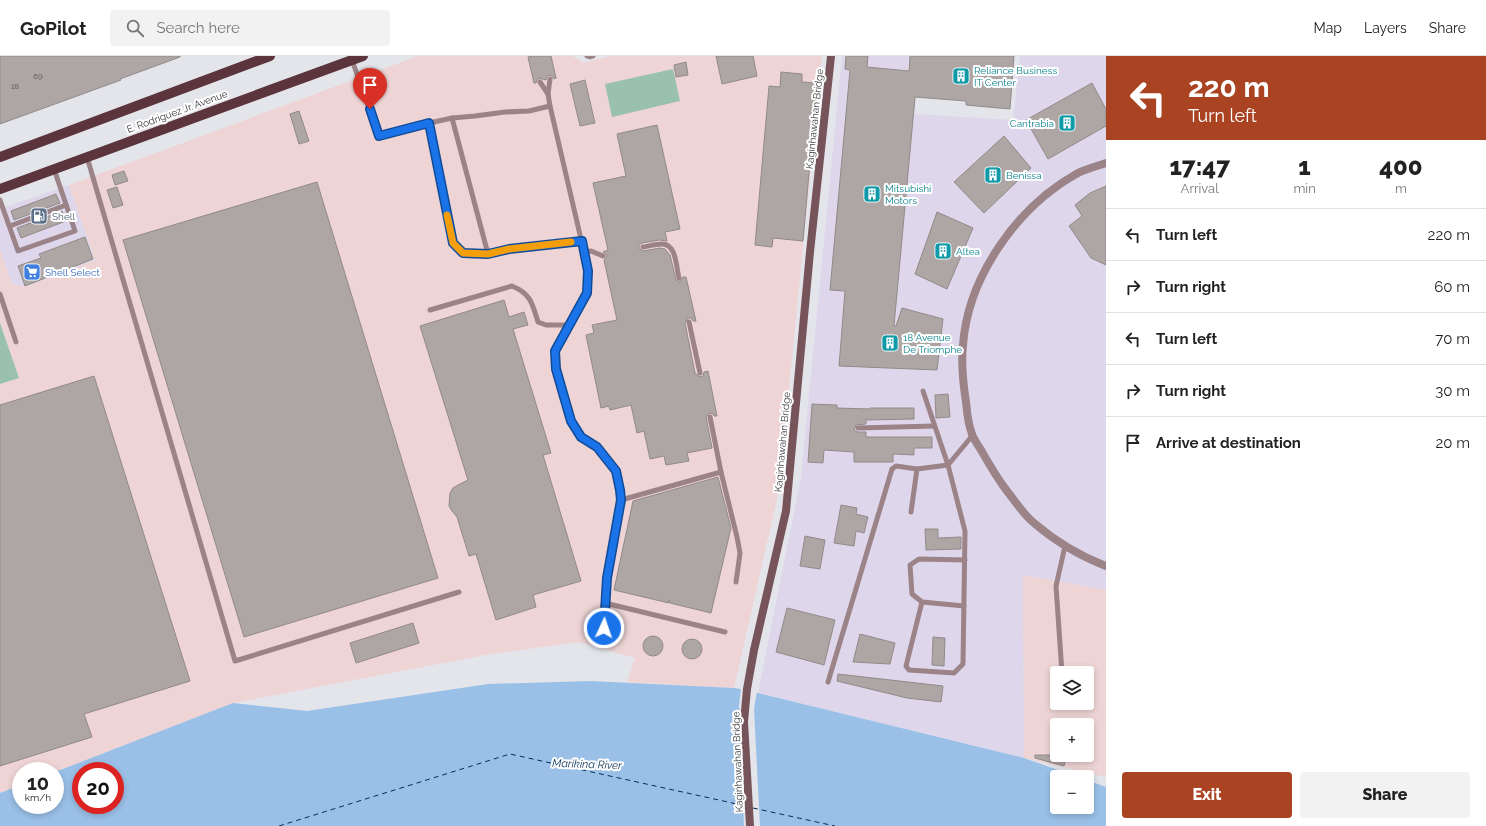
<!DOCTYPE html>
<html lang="en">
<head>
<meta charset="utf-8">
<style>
  body { margin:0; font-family:Raleway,sans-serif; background:#f2f2f2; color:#222; height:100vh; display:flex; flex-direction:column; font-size:15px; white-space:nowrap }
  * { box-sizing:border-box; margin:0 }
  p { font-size:13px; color:#767676 }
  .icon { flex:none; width:22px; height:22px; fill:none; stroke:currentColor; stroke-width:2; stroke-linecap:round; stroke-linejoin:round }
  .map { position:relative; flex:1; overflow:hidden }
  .side { display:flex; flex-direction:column; background:#fff; width:380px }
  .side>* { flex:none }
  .top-card { background:#aa4322; color:#fff; overflow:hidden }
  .tools { position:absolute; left:1050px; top:610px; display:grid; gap:8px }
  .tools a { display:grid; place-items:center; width:44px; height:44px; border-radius:4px; background:#fff; box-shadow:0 2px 6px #0003; font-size:20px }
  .speed { position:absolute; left:12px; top:706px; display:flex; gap:8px; font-size:20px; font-weight:700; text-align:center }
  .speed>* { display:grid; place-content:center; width:52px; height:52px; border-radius:50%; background:#fff; box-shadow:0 2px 6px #0003; line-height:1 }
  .speed small { font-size:10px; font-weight:400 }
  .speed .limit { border:6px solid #d22; background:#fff; color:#111 }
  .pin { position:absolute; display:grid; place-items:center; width:34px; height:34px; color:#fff; margin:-41px -17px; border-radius:50% 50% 50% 0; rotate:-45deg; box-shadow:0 0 4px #0007 }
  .pin .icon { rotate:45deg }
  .me { position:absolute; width:44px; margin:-22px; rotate:3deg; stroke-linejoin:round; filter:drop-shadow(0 0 3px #0008) }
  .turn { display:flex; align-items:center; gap:14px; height:84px; padding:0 16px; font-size:18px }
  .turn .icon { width:52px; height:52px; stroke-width:2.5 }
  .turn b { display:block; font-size:28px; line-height:34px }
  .eta { display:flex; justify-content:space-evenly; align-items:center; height:68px; text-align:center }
  .eta b { font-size:24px; font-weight:800; line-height:28px }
  .cta { display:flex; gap:8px; margin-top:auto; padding:8px 16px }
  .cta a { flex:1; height:46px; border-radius:4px; background:#aa4322; color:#fff; font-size:16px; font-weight:800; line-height:46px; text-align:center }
  .cta a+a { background:#f2f2f2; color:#222 }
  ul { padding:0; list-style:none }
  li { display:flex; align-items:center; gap:12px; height:52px; padding:0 16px; border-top:1px solid #e0e0e0 }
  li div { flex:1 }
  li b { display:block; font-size:15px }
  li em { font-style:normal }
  header { display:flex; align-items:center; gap:24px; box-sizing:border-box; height:56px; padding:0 20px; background:#fff; border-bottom:1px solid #e0e0e0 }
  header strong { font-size:19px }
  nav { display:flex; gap:22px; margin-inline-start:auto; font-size:14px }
  .search { width:280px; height:36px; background:#f2f2f2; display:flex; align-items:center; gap:10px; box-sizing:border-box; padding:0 14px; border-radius:4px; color:#767676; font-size:15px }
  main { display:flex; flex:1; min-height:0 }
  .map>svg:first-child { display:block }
  .commercial { fill:#ded7ec }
  .industrial { fill:#eed4d5; fill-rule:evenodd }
  .green { fill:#99c1ae }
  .water { fill:#9ac0e7; fill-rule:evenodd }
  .pier { fill:#e3e5eb }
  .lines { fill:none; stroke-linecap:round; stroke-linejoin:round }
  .ferry { stroke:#053055; stroke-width:1; stroke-dasharray:5 4; stroke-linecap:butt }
  .building { fill:#ada6a4; stroke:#918a88 }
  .lane { stroke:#9c8387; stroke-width:5 }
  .street { stroke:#9c8387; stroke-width:8 }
  .secondary { stroke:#77545a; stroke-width:8 }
  .primary { stroke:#5c343c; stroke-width:10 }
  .route-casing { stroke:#114b97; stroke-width:10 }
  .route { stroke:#1a73e8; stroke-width:7 }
  .slow { stroke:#f59e0b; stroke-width:7 }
  .labels { text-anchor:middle; stroke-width:4; stroke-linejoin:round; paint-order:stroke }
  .number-label { font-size:8px; fill:#545454 }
  .culture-label { font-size:10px; fill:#0d838f; stroke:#fff; text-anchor:start }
  .street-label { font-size:10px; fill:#37383a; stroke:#fff }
  .service-label { font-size:10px; fill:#4e5e75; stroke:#fff; text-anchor:start }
  .shop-label { font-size:10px; fill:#366cbe; stroke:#fff; text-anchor:start }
  .water-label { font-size:11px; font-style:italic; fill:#053055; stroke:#fff }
</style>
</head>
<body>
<header>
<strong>GoPilot</strong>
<div class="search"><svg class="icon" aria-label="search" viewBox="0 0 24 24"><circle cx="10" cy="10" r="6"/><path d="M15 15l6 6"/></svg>Search here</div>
<nav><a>Map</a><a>Layers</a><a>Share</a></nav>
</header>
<main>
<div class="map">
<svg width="1106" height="770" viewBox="0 0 1106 770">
  <rect width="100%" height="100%" fill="#e3e5eb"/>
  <g class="commercial">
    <polygon points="842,0 909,0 905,41 916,42 915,58 1013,64 1020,0 1106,0 1106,534 1023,520 1024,702 758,637 801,421"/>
    <polygon points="69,129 95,204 25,231 12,228 0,193 0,153"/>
  </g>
  <g class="industrial">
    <polygon points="418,0 573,0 583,7 611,0 822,0 779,434 734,632 627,626 635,602 579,586 491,598 233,647 55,716 21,715 21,729 0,737 0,328 19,322 0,267 0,193 12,228 25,231 95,204 69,129"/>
    <path d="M1023,519L1106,534V721L1024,702ZM1057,617H1087V647H1057ZM1057,669H1087V699H1057Z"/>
  </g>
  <g class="green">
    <polygon points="673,13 680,45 612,61 605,28"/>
    <polygon points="0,267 19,322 0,328"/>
  </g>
  <path class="water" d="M590,625L734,632L746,634L1024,702L1078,721H1057V751H1087V724L1106,731V770H0V737L21,729V749H55V716L233,647L307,655L488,628ZM81,715H115V749H81Z"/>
  <polygon class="pier" points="741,632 757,635 754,653 760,770 744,770 739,650"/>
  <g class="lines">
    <g class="ferry">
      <polyline points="753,752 835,770"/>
      <polyline points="279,770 510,698 746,750"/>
    </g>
  </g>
  <g class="building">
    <polygon points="0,0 180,0 180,1 120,23 121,24 0,68"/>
    <polygon points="533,0 551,0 556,22 554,23 552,20 549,19 547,21 546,24 539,22 537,24 536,27 534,27 528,1"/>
    <polygon points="716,0 753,0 757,20 722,28"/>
    <polygon points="846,0 868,0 867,11 909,15 910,0 1014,0 1010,53 966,49 966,45 915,41 894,270 896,270 902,252 943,263 937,314 839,310 845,235 830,234 850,14 845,13"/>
    <polygon points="686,6 688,19 676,21 674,9"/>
    <polygon points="781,16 802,18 802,26 817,27 803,185 773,182 772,191 755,189 769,30 780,31"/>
    <polygon points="585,24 595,67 580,70 570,28"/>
    <polygon points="1092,27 1106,53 1106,70 1048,103 1026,64"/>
    <polygon points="299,55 309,85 299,88 290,58"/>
    <polygon points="657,69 680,173 665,176 667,185 659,184 642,187 639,189 639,192 643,195 660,192 665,193 670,199 676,224 680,226 683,221 686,221 696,265 693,265 691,262 688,262 685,267 695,317 700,321 703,320 704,316 708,315 717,360 714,360 713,358 710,357 706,360 712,392 687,397 689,405 666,409 664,400 650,403 644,375 637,377 631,349 610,354 609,350 601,352 586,279 594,277 592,269 617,264 604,204 606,202 607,199 603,196 608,194 593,127 626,120 617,78"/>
    <polygon points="1004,80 1031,112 984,157 954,126"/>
    <polygon points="124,115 128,125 115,129 112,119"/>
    <polygon points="317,126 438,522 244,581 123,184"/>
    <polygon points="1106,130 1106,209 1091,202 1069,170 1082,160 1075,149 1090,137"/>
    <polygon points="117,131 123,149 113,152 107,134"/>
    <polygon points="56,138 60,147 14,164 11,155"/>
    <polygon points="62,155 66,165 21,182 17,172"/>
    <polygon points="937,156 973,172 947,233 915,218"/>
    <polygon points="85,181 93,203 25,230 18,210 41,202 39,198"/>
    <polygon points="504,244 509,261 524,256 528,269 513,273 551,397 543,399 581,525 533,539 536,551 496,564 476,498 469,500 457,461 452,455 449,450 450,437 453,432 458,429 468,424 420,270"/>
    <polygon points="94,320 190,625 84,658 92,681 0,710 0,349"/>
    <polygon points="948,338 950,361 936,362 935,339"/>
    <polygon points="812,348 837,349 837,352 870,353 870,352 914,352 914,363 866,364 866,368 856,369 854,374 858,376 866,376 866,381 932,381 932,392 914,392 914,399 893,398 893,406 854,406 854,396 824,394 823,407 808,406"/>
    <polygon points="718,421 731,472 711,557 670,547 669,544 669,547 614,534 633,445"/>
    <polygon points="841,449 857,452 856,458 868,461 864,477 856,475 854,490 834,487"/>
    <polygon points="925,473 938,473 938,482 961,481 961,493 926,494"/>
    <polygon points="805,480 825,484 820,513 800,510"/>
    <polygon points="787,552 835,564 824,609 776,596"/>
    <polygon points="413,567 419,587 356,607 350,587"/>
    <polygon points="860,578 895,587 890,608 853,606"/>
    <circle cx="653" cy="590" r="10"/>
    <polygon points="933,581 945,582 944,610 932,609"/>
    <circle cx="692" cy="593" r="10"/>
    <polygon points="838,618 943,630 941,646 907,642 837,625"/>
    <polygon points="1035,699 1067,699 1064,710 1035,702"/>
  </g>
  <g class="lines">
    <g class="lane">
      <polyline points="587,0 590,1 593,0"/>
      <polyline points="352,4 379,80 416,70 452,62 475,60 505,56 529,55 550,50"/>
      <polyline points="550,23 548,38 550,50 584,196 591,195 603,200"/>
      <polyline points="540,26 548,38"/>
      <polyline points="452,62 488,198 509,193 582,185"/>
      <polyline points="429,67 453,187 463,197 488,198"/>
      <polyline points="87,101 235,605 459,536"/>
      <polyline points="0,144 18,195 75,175 54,113"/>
      <polyline points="10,170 66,149"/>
      <path d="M643,191C649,190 656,188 662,188C677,188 676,212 679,222"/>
      <polyline points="584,196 588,215 587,237 555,295 556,313 571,365 581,381 597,391 616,415 621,444 607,522 604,572"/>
      <polyline points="0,238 16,286"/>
      <path d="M430,254L512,230C531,238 532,247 538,266L546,269H569"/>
      <polyline points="689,266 700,317"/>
      <polyline points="710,361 721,416 737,481 740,497 736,526"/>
      <polyline points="858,372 934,370"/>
      <polyline points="621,444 721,416"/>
      <polyline points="911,456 917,413 948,409 923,335"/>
      <polyline points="922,546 906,610 909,614 954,617 963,608 965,475 948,409 972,380"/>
      <polyline points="605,547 725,576"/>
      <polyline points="964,550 922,546 912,538 910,509 919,503 965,504"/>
      <polyline points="1062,617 1056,530 1065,490"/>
      <polyline points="828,626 892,413 896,410 917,413"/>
    </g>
    <path class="street" d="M1106,107C1097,110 1086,113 1078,117C1018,150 968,220 963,289C961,308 963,327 966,346C967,357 968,368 972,378C974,384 978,389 981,394C989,408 997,422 1007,435C1015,445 1023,458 1034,467C1055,485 1080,500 1106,510"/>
    <polyline class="secondary" points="750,770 744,666 747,633 754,594 786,455 810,196 831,0"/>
    <g class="primary">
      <polyline points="0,101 270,0"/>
      <polyline points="0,133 363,0"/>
    </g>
  </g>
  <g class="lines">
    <g class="route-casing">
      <polyline id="route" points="370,53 379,80 429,67 453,187 463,197 488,198 509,193 582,185 588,215 587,237 555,295 556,313 571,365 581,381 597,391 616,415 620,434 621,444 607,522 604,572"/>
    </g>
    <use href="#route" class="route"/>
    <polyline class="slow" points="447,159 453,187 463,197 488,198 509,193 571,186"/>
  </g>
  <defs>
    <g id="building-square" transform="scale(0.9)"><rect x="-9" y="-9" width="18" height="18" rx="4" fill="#0f9aa8" stroke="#fff"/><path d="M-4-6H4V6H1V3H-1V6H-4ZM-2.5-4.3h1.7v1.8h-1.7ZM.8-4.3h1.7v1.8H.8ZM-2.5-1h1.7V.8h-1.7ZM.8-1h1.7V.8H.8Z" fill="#fff"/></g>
    <g id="fuel-square" transform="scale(0.9)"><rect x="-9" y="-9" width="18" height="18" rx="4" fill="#5c6f8a" stroke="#fff"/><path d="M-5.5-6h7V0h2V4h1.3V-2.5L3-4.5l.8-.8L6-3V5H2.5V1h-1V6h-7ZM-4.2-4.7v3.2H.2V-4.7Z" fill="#fff"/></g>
    <g id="supermarket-square" transform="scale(0.9)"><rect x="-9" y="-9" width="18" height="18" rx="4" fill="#3f7fe0" stroke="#fff"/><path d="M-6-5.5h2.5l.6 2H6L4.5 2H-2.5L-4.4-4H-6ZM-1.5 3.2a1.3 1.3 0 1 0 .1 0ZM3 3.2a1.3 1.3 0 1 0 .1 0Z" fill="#fff"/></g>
  </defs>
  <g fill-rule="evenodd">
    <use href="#building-square" x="961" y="20"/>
    <use href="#building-square" x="1067" y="67"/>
    <use href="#building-square" x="993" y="119"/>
    <use href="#building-square" x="872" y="138"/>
    <use href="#fuel-square" x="39" y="160"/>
    <use href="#building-square" x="943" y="195"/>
    <use href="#supermarket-square" x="32" y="216"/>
    <use href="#building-square" x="890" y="287"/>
  </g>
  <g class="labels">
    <g class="number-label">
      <text x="38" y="23">69</text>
      <text x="15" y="33">18</text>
    </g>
    <g class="culture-label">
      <text x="974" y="18">Reliance Business<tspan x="974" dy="12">IT Center</tspan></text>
      <text x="1054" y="71" text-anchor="end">Cantrabia</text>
      <text x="1006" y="123">Benissa</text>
      <text x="885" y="136">Mitsubishi<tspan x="885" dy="12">Motors</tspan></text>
      <text x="956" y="199">Altea</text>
      <text x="903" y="285">18 Avenue<tspan x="903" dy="12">De Triomphe</tspan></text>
    </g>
    <g class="street-label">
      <text transform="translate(177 55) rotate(-20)" y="4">E. Rodriguez Jr. Avenue</text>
      <text transform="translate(814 63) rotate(-84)" y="4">Kaginhawahan Bridge</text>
      <text transform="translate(782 386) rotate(-85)" y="4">Kaginhawahan Bridge</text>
      <text transform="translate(737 706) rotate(-92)" y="4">Kaginhawahan Bridge</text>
    </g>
    <g class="service-label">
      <text x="52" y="164">Shell</text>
    </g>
    <g class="shop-label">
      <text x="45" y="220">Shell Select</text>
    </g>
    <g class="water-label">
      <text transform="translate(587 708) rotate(2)" y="4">Marikina River</text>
    </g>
  </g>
</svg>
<div class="tools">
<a><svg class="icon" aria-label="layers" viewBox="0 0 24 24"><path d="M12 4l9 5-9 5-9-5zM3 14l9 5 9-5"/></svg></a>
<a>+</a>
<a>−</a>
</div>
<div class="speed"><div>10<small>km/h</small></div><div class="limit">20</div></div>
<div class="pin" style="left:370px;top:53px;background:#d93025"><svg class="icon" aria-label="arrive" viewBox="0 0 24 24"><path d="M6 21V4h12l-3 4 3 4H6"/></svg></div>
<svg class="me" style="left:604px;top:572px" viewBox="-20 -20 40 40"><circle r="17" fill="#1a73e8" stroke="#fff" stroke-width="3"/><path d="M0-11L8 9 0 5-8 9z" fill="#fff"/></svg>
</div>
<section class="side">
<div class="top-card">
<div class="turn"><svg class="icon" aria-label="left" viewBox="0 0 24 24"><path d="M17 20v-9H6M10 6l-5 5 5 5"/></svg><div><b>220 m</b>Turn left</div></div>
</div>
<div class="eta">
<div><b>17:47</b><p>Arrival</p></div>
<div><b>1</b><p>min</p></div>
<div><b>400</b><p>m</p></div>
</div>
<ul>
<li><svg class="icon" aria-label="left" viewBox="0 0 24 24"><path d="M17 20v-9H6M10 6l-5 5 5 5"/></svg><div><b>Turn left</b></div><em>220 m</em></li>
<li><svg class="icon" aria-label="right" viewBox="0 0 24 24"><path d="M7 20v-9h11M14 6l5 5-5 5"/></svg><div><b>Turn right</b></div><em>60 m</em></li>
<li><svg class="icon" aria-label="left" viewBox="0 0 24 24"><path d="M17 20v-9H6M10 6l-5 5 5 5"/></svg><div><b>Turn left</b></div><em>70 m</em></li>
<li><svg class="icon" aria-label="right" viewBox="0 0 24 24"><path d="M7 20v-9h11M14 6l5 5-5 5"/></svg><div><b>Turn right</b></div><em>30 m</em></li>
<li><svg class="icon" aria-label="arrive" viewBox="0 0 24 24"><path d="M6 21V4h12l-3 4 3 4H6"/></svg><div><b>Arrive at destination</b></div><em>20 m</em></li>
</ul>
<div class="cta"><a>Exit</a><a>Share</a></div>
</section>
</main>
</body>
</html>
